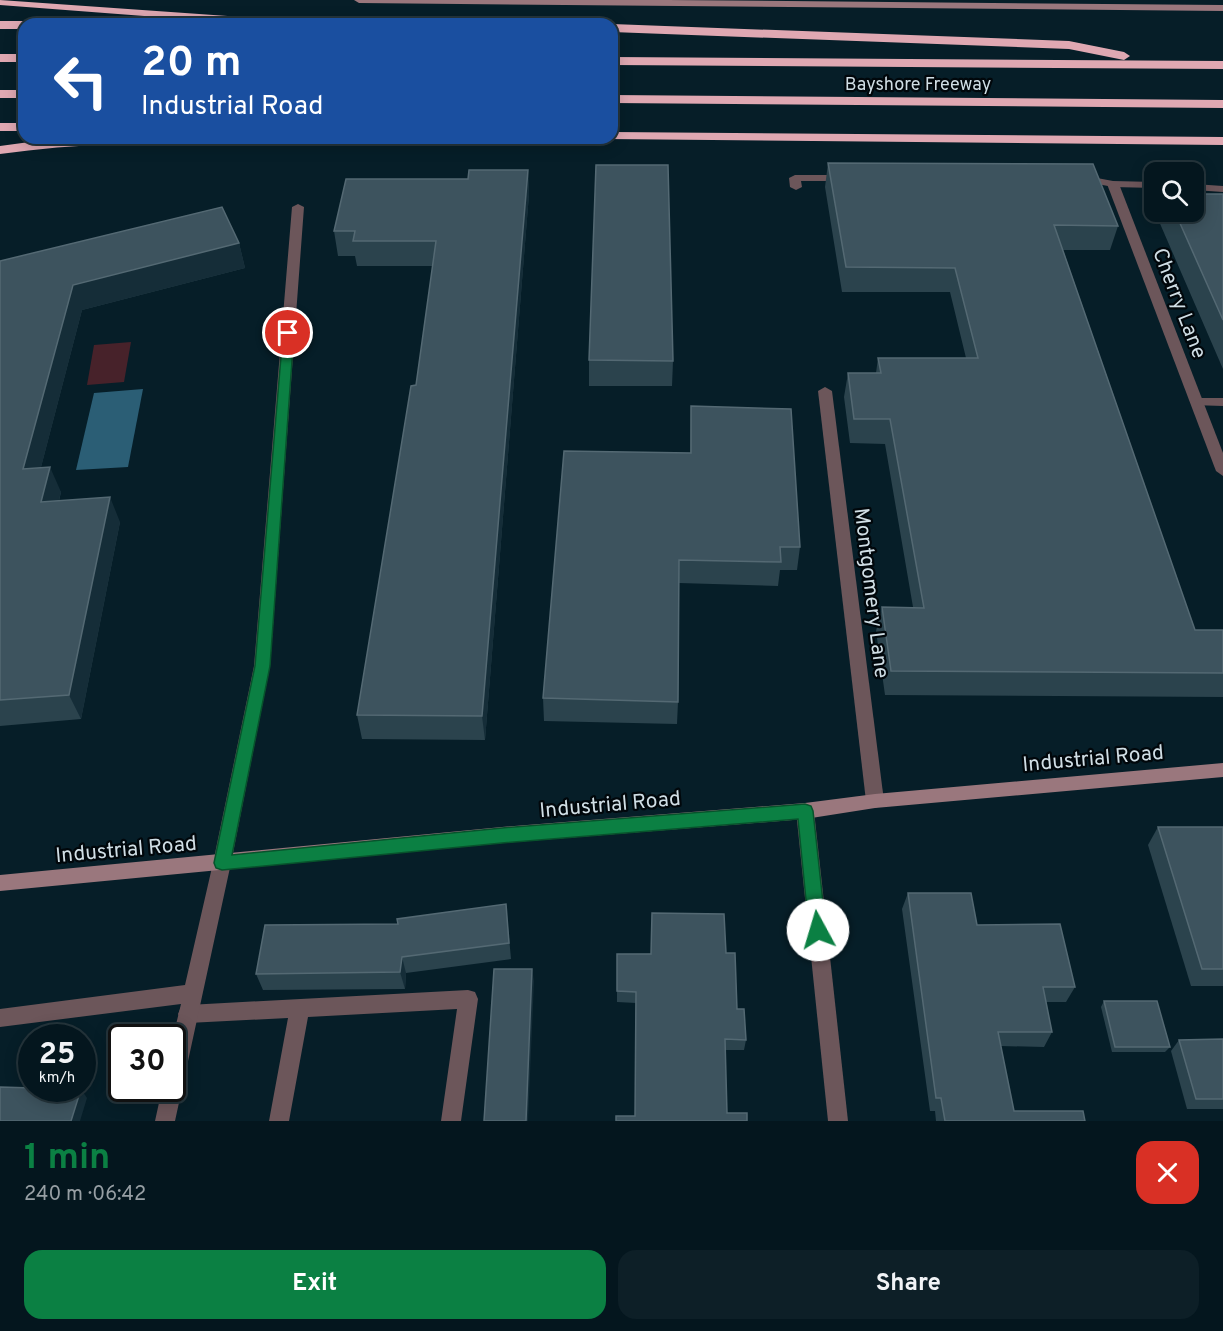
<!DOCTYPE html>
<html lang="en">
<head>
<meta charset="utf-8">
<style>
  body { margin:0; font-family:Overpass,sans-serif; background:#0d1f27; color:#f1f3f6; height:100vh; display:flex; flex-direction:column; font-size:22px; white-space:nowrap }
  * { box-sizing:border-box; margin:0 }
  p { font-size:20px; color:#979fa4 }
  .icon { flex:none; width:33px; height:33px; fill:none; stroke:currentColor; stroke-width:2; stroke-linecap:round; stroke-linejoin:round }
  .map { position:relative; height:1121px; overflow:hidden }
  .panel { display:flex; flex-direction:column; background:#04161e; flex:1 }
  .panel>* { flex:none }
  .hud { position:absolute; left:18px; top:18px; width:600px; height:126px; border-radius:18px; box-shadow:0 3px 15px #0003,0 0 0 2px #25353c; background:#1a4fa0; color:#fff; overflow:hidden }
  .fabs { position:absolute; left:1144px; top:162px; display:grid; gap:12px }
  .fabs a { display:grid; place-items:center; width:60px; height:60px; border-radius:12px; background:#04161e; box-shadow:0 3px 15px #0003,0 0 0 2px #25353c; font-size:30px }
  .speed { position:absolute; left:18px; top:1024px; display:flex; gap:12px; font-size:30px; font-weight:700; text-align:center }
  .speed>* { display:grid; place-content:center; width:78px; height:78px; border-radius:50%; background:#04161e; box-shadow:0 3px 15px #0003,0 0 0 2px #25353c; line-height:1 }
  .speed small { font-size:15px; font-weight:400 }
  .speed .limit { border:3px solid #111; border-radius:9px; background:#fff; color:#111 }
  .pin { position:absolute; display:grid; place-items:center; width:51px; height:51px; color:#fff; margin:-26px; border:3px solid #fff; border-radius:50%; box-shadow:0 2px 6px #0007 }
  .me { position:absolute; width:66px; margin:-33px; rotate:354deg; stroke-linejoin:round; filter:drop-shadow(0 0 4px #0008) }
  .turn { display:flex; align-items:center; gap:21px; height:126px; padding:0 24px; font-size:27px }
  .turn .icon { width:78px; height:78px; stroke-width:2.5 }
  .turn b { display:block; font-size:42px; line-height:51px }
  .round { display:grid; place-items:center; flex:none; width:63px; height:63px; border-radius:18px; background:#0d1f27 }
  .summary { display:flex; align-items:center; justify-content:space-between; height:102px; padding:0 24px }
  h1 { font-size:36px; font-weight:700; line-height:45px; color:#0b8043 }
  .button { display:flex; gap:12px; margin-top:auto; padding:12px 24px }
  .button a { flex:1; height:69px; border-radius:18px; background:#0b8043; color:#fff; font-size:24px; font-weight:700; line-height:69px; text-align:center }
  .button a+a { background:#0d1f27; color:#f1f3f6 }
  .map>svg:first-child { display:block }
  .green { fill:#47222a }
  .water { fill:#2b5e75 }
  .lines { fill:none; stroke-linecap:round; stroke-linejoin:round }
  .lane { fill:#6c565a; fill-rule:evenodd }
  .street { fill:#6c565a; fill-rule:evenodd }
  .secondary { fill:#9a777d; fill-rule:evenodd }
  .highway { fill:#dfa8b2; fill-rule:evenodd }
  .wall { fill:#2b434d }
  .shaded-wall { fill:#152d38 }
  .building { fill:#3d535e; stroke:#546973; stroke-width:1.5 }
  .route { fill:#0b8043; stroke:#07532c; stroke-width:1.5 }
  .labels { text-anchor:middle; stroke-width:4.5; stroke-linejoin:round; paint-order:stroke }
  .far-street-label { font-size:18px; fill:#d0dee5; stroke:#01070b }
  .street-label { font-size:21px; fill:#d0dee5; stroke:#01070b }
</style>
</head>
<body>
<div class="map">
<svg width="1223" height="1121" viewBox="0 0 1223 1121">
  <rect width="100%" height="100%" fill="#061e28"/>
  <polygon class="green" points="131,342 124,382 87,385 94,345"/>
  <polygon class="water" points="143,389 128,467 76,470 94,393"/>
  <g class="lines">
    <g class="lane">
      <polygon points="795,175 847,175 853,178 847,181 801,181 802,187 796,190 790,187 789,178"/>
      <polygon points="1081,175 1113,181 1155,182 1155,188 1113,187 1077,180 1077,176"/>
      <polygon points="1194,184 1223,186 1223,192 1194,190"/>
      <polygon points="298,204 304,207 270,666 231,863 228,869 222,871 216,869 213,863 254,666 292,207"/>
      <polygon points="1197,398 1223,398 1223,406 1192,405 1190,402"/>
      <polygon points="468,990 475,992 478,999 461,1121 441,1121 457,1009 308,1017 289,1121 269,1121 288,1018 188,1023 181,1021 178,1014 181,1007 188,1005"/>
    </g>
    <g class="street">
      <polygon points="1113,181 1119,184 1223,453 1223,476 1216,471 1107,184"/>
      <polygon points="825,387 832,391 884,801 881,806 875,808 869,806 866,801 818,391"/>
      <polygon points="805,803 811,806 814,811 848,1121 828,1121 796,811 799,806"/>
      <polygon points="222,855 228,857 231,863 175,1121 155,1121 162,1089 172,1089 172,1041 181,1004 0,1027 0,1009 185,985 213,863 216,857"/>
    </g>
    <g class="secondary">
      <polygon points="354,0 668,0 1223,5 1223,11 359,3"/>
      <polygon points="1223,763 1223,777 875,808 805,819 502,843 0,891 0,875 502,827 805,803 875,794"/>
    </g>
    <g class="highway">
      <polygon points="0,0 283,20 289,24 249,24 0,5"/>
      <polygon points="0,21 24,21 29,24 24,24 24,29 0,29"/>
      <polygon points="612,24 1069,41 1124,52 1130,56 1124,60 1069,49 612,32"/>
      <rect x="0" y="54" width="24" height="8"/>
      <polygon points="612,57 1223,61 1223,69 612,65"/>
      <rect x="0" y="90" width="24" height="8"/>
      <polygon points="612,95 1223,100 1223,108 612,103"/>
      <rect x="0" y="123" width="24" height="8"/>
      <polygon points="612,132 1223,137 1223,145 607,139 612,138"/>
      <path d="M59,138H353L346,142C231,143 114,138 0,154V146Z"/>
    </g>
  </g>
  <g class="wall">
    <polygon points="828,163 1118,226 1110,250 1063,250 1195,630 1223,630 1223,697 885,695 876,631 882,607 913,607 885,444 850,443 844,397 848,373 876,373 878,358 966,358 950,292 842,292 825,187"/>
    <polygon points="528,170 529,194 485,740 362,739 357,715 416,385 433,266 357,266 355,256 338,256 334,231 468,179"/>
    <polygon points="1223,194 1223,369 1158,219 1161,212 1194,212"/>
    <polygon points="239,243 245,268 82,310 41,467 61,492 59,501 120,522 81,719 0,726 0,261"/>
    <polygon points="589,360 673,361 672,386 589,386"/>
    <polygon points="691,406 800,547 797,570 780,570 778,586 679,583 678,702 677,724 544,721 543,698 690,453"/>
    <polygon points="1158,827 1223,827 1223,986 1191,986 1148,845"/>
    <polygon points="908,893 1075,987 1066,1002 1046,1002 1052,1032 1044,1047 1001,1046 1014,1111 1085,1121 936,1121 935,1111 930,1111 902,909"/>
    <polygon points="506,904 511,959 406,973 405,989 263,990 256,974 398,924"/>
    <polygon points="726,953 737,1009 746,1040 744,1050 725,1050 635,1116 636,1003 617,1002 617,954"/>
    <polygon points="1104,1001 1170,1047 1165,1052 1112,1052 1101,1007"/>
    <polygon points="1223,1039 1223,1109 1187,1109 1171,1051 1179,1040"/>
  </g>
  <g class="shaded-wall">
    <polygon points="528,170 529,194 485,740 482,716"/>
    <polygon points="239,243 245,268 82,310 34,494 23,469 73,285"/>
    <polygon points="50,467 61,492 52,527 41,502"/>
    <polygon points="110,497 120,522 81,719 69,695"/>
    <polygon points="402,957 406,973 405,989 400,972"/>
    <polygon points="532,969 534,981 528,1121 526,1121"/>
    <polygon points="81,1089 87,1098 80,1121 71,1121"/>
  </g>
  <g class="building">
    <polygon points="828,163 1093,164 1118,226 1054,225 1195,630 1223,630 1223,673 891,671 882,607 924,608 890,419 854,419 848,373 881,373 878,358 978,358 955,268 846,267"/>
    <polygon points="596,165 668,165 673,361 589,360"/>
    <polygon points="469,170 528,170 482,716 357,715 411,386 416,385 436,241 353,241 355,231 334,231 346,179 468,179"/>
    <polygon points="1194,194 1223,194 1223,320 1175,212 1194,212"/>
    <polygon points="222,207 239,243 73,285 23,469 50,467 41,502 110,497 69,695 0,700 0,261"/>
    <polygon points="691,406 791,409 800,547 780,547 781,562 679,560 678,702 543,698 564,451 691,453"/>
    <polygon points="1158,827 1223,827 1223,969 1202,969"/>
    <polygon points="908,893 971,893 977,925 1060,924 1075,987 1043,987 1052,1032 998,1032 1014,1111 1083,1111 1085,1121 945,1121 941,1098 936,1098"/>
    <polygon points="506,904 509,943 402,957 400,972 256,974 265,925 398,924 397,919"/>
    <polygon points="652,913 724,914 726,953 735,953 737,1009 744,1009 746,1040 725,1039 727,1113 747,1113 747,1121 616,1121 616,1116 635,1116 636,992 617,991 617,954 651,954"/>
    <polygon points="494,969 532,969 526,1121 484,1121"/>
    <polygon points="1104,1001 1157,1001 1170,1047 1115,1047"/>
    <polygon points="1223,1039 1223,1099 1196,1099 1179,1040"/>
    <polygon points="0,1087 32,1088 32,1089 81,1089 71,1121 0,1121"/>
  </g>
  <polygon class="route" points="288,329 294,333 270,666 232,855 502,828 805,804 811,806 813,811 826,930 823,936 818,938 812,936 809,930 798,819 502,843 222,870 216,868 214,863 255,666 283,333"/>
  <g class="labels">
    <g class="far-street-label">
      <text x="918" y="90">Bayshore Freeway</text>
    </g>
    <g class="street-label">
      <text transform="translate(1180 303) rotate(69)" y="7">Cherry Lane</text>
      <text transform="translate(872 593) rotate(83)" y="7">Montgomery Lane</text>
      <text transform="translate(1093 758) rotate(-5)" y="7">Industrial Road</text>
      <text transform="translate(610 804) rotate(-5)" y="7">Industrial Road</text>
      <text transform="translate(126 849) rotate(-5)" y="7">Industrial Road</text>
    </g>
  </g>
</svg>
<div class="fabs">
<a><svg class="icon" aria-label="search" viewBox="0 0 24 24"><circle cx="10" cy="10" r="6"/><path d="M15 15l6 6"/></svg></a>
</div>
<div class="speed"><div>25<small>km/h</small></div><div class="limit">30</div></div>
<div class="pin" style="left:288px;top:333px;background:#d93025"><svg class="icon" aria-label="arrive" viewBox="0 0 24 24"><path d="M6 21V4h12l-3 4 3 4H6"/></svg></div>
<svg class="me" style="left:818px;top:930px" viewBox="-20 -20 40 40"><circle r="19" fill="#fff"/><path d="M0-13L10 11 0 6-10 11z" fill="#0b8043"/></svg>
<div class="hud">
<div class="turn"><svg class="icon" aria-label="left" viewBox="0 0 24 24"><path d="M17 20v-9H6M10 6l-5 5 5 5"/></svg><div><b>20 m</b>Industrial Road</div></div>
</div>
</div>
<section class="panel">
<div class="summary"><div><h1>1 min</h1><p>240 m · 06:42</p></div><a class="round" style="background:#d93025;color:#fff"><svg class="icon" aria-label="close" viewBox="0 0 24 24"><path d="M6 6l12 12M18 6L6 18"/></svg></a></div>
<div class="button"><a>Exit</a><a>Share</a></div>
</section>
</body>
</html>
